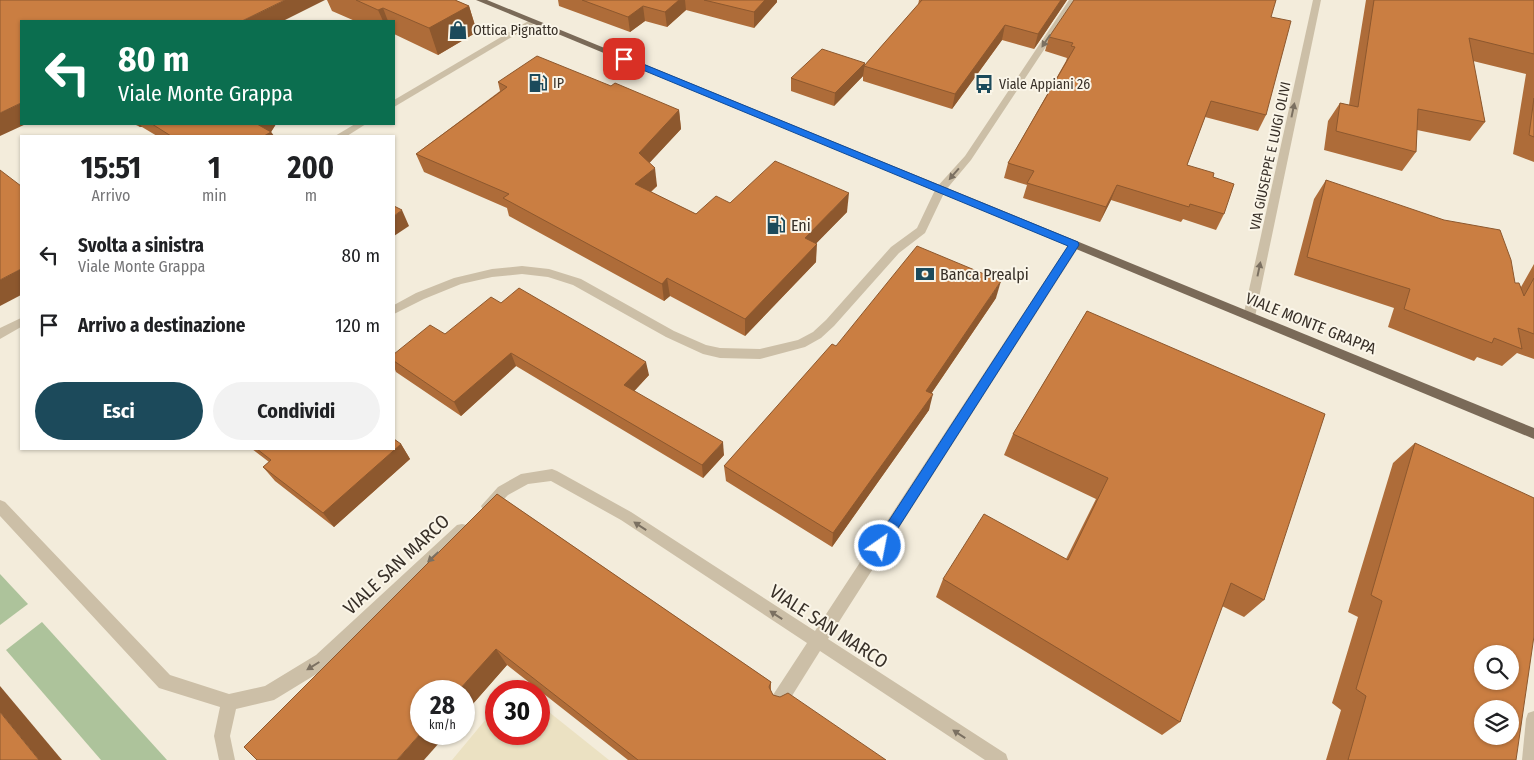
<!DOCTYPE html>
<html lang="it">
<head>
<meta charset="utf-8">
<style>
  body { margin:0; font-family:"Fira Sans Condensed",sans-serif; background:#f2f2f2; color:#202124; height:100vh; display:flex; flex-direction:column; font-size:19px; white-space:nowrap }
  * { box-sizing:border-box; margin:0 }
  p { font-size:16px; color:#757577 }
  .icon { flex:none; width:28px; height:28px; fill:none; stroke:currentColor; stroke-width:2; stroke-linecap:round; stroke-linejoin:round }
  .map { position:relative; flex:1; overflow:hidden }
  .side { position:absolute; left:20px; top:135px; width:375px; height:315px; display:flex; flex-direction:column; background:#fff; border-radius:0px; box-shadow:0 1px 4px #0004 }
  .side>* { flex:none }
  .banner { position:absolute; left:20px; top:20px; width:375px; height:105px; border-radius:0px; box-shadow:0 1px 4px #0004; background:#0b6e4f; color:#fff; overflow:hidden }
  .buttons { position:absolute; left:1474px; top:645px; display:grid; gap:10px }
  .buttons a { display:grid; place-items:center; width:45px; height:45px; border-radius:50%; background:#fff; box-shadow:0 1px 4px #0004; font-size:25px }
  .speed { position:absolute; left:410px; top:680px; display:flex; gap:10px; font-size:25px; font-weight:700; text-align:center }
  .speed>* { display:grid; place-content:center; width:65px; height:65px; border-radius:50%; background:#fff; box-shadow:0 1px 4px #0004; line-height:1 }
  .speed small { font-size:12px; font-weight:400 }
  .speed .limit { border:8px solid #d22; background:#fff; color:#111 }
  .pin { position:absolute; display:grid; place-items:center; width:42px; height:42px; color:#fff; margin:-21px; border-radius:10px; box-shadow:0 2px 8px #0006 }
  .me { position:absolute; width:55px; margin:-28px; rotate:33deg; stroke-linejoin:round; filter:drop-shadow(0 0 4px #0008) }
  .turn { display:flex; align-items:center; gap:18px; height:105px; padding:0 15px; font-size:22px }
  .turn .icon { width:65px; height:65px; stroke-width:2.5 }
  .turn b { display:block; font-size:35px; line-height:42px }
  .eta { display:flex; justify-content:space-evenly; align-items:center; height:85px; text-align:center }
  .eta b { font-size:30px; font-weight:700; line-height:35px }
  .cta { display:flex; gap:10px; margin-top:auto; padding:10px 15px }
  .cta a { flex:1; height:58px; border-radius:30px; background:#1c4a5b; color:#fff; font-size:20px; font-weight:700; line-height:58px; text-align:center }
  .cta a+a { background:#f2f2f2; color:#202124 }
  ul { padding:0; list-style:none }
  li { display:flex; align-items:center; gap:15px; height:70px; padding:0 15px }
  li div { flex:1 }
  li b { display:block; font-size:19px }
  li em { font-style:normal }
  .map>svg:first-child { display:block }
  .green { fill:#adc39b }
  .plaza { fill:#ebe1c2 }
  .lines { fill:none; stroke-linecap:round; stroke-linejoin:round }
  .street { fill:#ccbfa7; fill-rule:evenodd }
  .primary { fill:#7a6a58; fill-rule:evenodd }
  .wall { fill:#ae6c39 }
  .shaded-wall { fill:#8d582e }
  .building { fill:#ca7e42; stroke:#8d582e; fill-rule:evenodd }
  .oneway { fill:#7b7061 }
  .route { fill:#1a73e8; stroke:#114b97 }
  .labels { text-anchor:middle; stroke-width:4; stroke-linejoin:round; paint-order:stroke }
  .far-poi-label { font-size:14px; fill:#383028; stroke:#faf5e8; text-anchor:start }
  .far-street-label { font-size:14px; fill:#383028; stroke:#faf5e8 }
  .poi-label { font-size:16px; fill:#383028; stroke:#faf5e8; text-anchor:start }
  .street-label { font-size:16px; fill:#383028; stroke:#faf5e8 }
  .near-street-label { font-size:19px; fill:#383028; stroke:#faf5e8 }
</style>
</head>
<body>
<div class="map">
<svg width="1534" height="760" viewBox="0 0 1534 760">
  <rect width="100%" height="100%" fill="#f3ecdb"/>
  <g class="green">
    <polygon points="0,574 28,604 0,625"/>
    <polygon points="42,622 167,760 101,760 6,650"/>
  </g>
  <polygon class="plaza" points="539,704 609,760 452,760 496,707 496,734 539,734"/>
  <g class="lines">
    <g class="street">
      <polygon points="1069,0 1077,0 971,160 945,191 925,233 899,253 834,326 821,338 805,347 760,359 720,358 703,354 666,337 573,285 548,277 522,274 492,277 461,284 424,299 394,314 394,305 416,293 454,278 492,269 522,266 549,269 581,279 674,331 706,345 720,348 760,349 798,340 813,332 826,320 891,247 917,228 936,188 965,156"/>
      <polygon points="1313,0 1321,0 1255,317 1249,321 1243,317"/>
      <polygon points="530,20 537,22 394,107 394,100"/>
      <polygon points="355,124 366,124 347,136 335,136"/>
      <polygon points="1074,241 1078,242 1079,245 1078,248 828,639 1006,754 1008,760 985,760 820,651 785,707 779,709 773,707 771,701 773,695 807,643 621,520 551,481 528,484 508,495 493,510 488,512 483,510 481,506 498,487 521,474 552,469 557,471 631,512 815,631 1070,242"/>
      <polygon points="21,318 21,327 0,339 0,328"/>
      <polygon points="0,500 5,502 170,675 229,694 265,686 316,655 457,525 462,524 467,525 469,530 467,535 328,667 274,700 236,709 230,736 235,760 219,760 214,736 220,707 159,688 0,516"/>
      <polygon points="1534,711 1534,760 1522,760 1526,719 1528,713"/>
    </g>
    <polygon class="primary" points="476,0 487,0 1534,428 1534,439"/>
  </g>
  <g class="wall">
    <polygon points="327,0 455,0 469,6 477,32 438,55 394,34 394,21 355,21 332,11"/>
    <polygon points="558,0 777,0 777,2 754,28 686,10 667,27 645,21 630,32 559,6"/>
    <polygon points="919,0 1067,0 1034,49 1002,40 952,109 863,81 863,76 834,106 791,91 791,78 865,63 864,66 918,5"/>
    <polygon points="1366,0 1534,0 1534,162 1513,154 1526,74 1473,61 1485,122 1470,141 1417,130 1416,152 1402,171 1324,150 1328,121 1340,103 1349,105"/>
    <polygon points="1271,17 1266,115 1258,131 1205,117 1187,165 1213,177 1224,214 1216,230 1183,219 1181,222 1111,200 1100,222 1023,198 1027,185 1004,178 1008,163 1066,61 1067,58 1045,51 1049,37"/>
    <polygon points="498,82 611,86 679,110 681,129 649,163 657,186 651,192 696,214 730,203 847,212 816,243 816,262 745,336 670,296 664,301 509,216 507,208 424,172 416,154 500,91"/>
    <polygon points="134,124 276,124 271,132 274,136 157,136 142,127 140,127"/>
    <polygon points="1326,180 1515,283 1521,287 1534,264 1534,359 1517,353 1502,366 1477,357 1474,361 1388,327 1394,308 1294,275 1314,199"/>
    <polygon points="996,298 931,394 929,410 832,547 726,481 724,466 836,346"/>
    <polygon points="501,303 649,375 634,391 724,455 703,478 516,366 461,416 396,372 394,367 394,354 445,334"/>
    <polygon points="1087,311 1264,600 1244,617 1222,606 1180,722 1162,735 936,597 943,579 1066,559 1096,499 1004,455 1013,434"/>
    <polygon points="1415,443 1516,760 1326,760 1341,710 1332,703 1358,617 1348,612 1393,463"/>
    <polygon points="401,444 410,459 334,527 275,481 263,467 269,462 252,449 394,449"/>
    <polygon points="497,494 771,682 771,691 773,695 886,760 628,760 507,665 464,714"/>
  </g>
  <g class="shaded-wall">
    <polygon points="285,0 325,0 283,21 242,21"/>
    <polygon points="679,0 685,0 686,10 667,27 665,12"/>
    <polygon points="765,0 777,0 777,2 754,28 754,12"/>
    <polygon points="1061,0 1067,0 1034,49 1038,34"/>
    <polygon points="469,6 477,32 438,55 429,28"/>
    <polygon points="643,6 645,21 630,32 628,17"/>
    <polygon points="383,8 388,21 383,21 378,10"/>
    <polygon points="1005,25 1002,40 952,109 955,94"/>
    <polygon points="865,63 863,76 834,106 835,93"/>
    <polygon points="21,103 21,124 26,124 0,136 0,113"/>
    <polygon points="679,110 681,129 642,171 639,153"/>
    <polygon points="137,124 140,124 142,127 140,127"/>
    <polygon points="257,124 276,124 271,132 274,136 264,136"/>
    <polygon points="655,168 657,186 638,202 635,184"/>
    <polygon points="1117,185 1111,200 1100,222 1106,207"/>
    <polygon points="849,193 847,212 804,256 805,238"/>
    <polygon points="402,210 409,226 394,236 394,216"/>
    <polygon points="817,244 816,262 745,336 745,319"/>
    <polygon points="21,269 21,295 0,306 0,280"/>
    <polygon points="667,278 670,296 664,301 662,284"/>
    <polygon points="1001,281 996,298 922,407 926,391"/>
    <polygon points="511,353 516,366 461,416 454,402"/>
    <polygon points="646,362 649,375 627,399 624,385"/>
    <polygon points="933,394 929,410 832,547 833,533"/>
    <polygon points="723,442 724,455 703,478 702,465"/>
    <polygon points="401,444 410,459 334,527 323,513"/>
    <polygon points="496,649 507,665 464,714 464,691 458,691"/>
    <polygon points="0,686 62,760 39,760 0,712"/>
    <polygon points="421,733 447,734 424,760 397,760"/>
  </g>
  <g class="building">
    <polygon points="0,0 285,0 242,21 21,21 21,103 0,113"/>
    <polygon points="356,0 455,0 469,6 429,28 383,8 378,10"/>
    <polygon points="582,0 679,0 665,12 643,6 628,17"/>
    <polygon points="704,0 765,0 754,12"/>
    <polygon points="922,0 1061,0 1038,34 1005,25 955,94 864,66"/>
    <polygon points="1074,0 1276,0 1271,17 1291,21 1266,115 1211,101 1187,165 1214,173 1213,177 1234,184 1224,214 1190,204 1189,207 1117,185 1106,207 1027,183 1034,171 1008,163 1075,47 1071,46 1073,43 1049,37"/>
    <polygon points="1374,0 1534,0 1534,54 1469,38 1485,122 1418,109 1416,152 1336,131 1340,103 1358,107"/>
    <polygon points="822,49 865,63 835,93 791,78"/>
    <polygon points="537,56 611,86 615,83 679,110 639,153 655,168 635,184 696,214 716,196 730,203 775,161 849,193 805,238 817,244 745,319 667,278 662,284 503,198 509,194 416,154 507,87 498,82"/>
    <polygon points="1534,98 1534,137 1529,135"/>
    <polygon points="152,124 257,124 271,132 264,136 171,136"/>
    <polygon points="0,170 21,186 21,269 0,280"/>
    <polygon points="1326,180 1444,220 1500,230 1511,260 1515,283 1519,283 1524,296 1534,278 1534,334 1518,328 1522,349 1494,338 1492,343 1404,309 1410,289 1307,257"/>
    <polygon points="394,206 402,210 394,216"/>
    <polygon points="917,246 1001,281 926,391 933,394 833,533 724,466 832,344 836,346"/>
    <polygon points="519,288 646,362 624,385 723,442 702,465 511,353 454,402 394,361 394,354 430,325 445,334 491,297 501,303"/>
    <polygon points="1087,311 1325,414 1264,600 1231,583 1180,722 943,579 984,514 1068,560 1108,478 1013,434"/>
    <polygon points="394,439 401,444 323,513 263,467 271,460 257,449 394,449"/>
    <path d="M1415,443L1534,498V636L1516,760H1348L1366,696L1356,689L1382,601L1371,595ZM1482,654H1510V681H1482ZM1482,709H1510V736H1482Z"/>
    <polygon points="497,494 771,682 769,687 773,695 780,697 788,693 886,760 638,760 496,649 458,691 421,691 421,733 397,760 257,760 244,747"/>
    <polygon points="0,712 39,760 0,760"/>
  </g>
  <defs><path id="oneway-solid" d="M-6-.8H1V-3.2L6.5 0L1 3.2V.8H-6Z" transform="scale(1.25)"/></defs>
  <g class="oneway">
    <use href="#oneway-solid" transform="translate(1046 41) rotate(124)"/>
    <use href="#oneway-solid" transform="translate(1293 110) rotate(-78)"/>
    <use href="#oneway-solid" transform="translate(954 174) rotate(131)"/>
    <use href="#oneway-solid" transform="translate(1259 269) rotate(-78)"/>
    <use href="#oneway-solid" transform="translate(640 526) rotate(-147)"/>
    <use href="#oneway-solid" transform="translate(433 557) rotate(137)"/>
    <use href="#oneway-solid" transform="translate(776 615) rotate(-147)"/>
    <use href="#oneway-solid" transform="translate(313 666) rotate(148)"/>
    <use href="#oneway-solid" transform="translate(959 734) rotate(-147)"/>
  </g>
  <polygon class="route" points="621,57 626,57 1078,242 1079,245 884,550 880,552 875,550 873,546 875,542 1068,246 621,61"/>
  <defs>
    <g id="shop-bare" transform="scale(1.5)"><path d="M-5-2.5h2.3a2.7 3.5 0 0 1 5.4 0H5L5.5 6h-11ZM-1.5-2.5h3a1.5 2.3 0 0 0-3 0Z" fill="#1c4a5b" stroke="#faf5e8" stroke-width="2.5" paint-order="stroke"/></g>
    <g id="fuel-bare" transform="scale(1.5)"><path d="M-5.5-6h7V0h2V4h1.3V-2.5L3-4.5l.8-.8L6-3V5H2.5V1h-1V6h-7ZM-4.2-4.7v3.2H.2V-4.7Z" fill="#1c4a5b" stroke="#faf5e8" stroke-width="2.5" paint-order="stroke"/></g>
    <g id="bus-bare" transform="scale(1.5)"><path d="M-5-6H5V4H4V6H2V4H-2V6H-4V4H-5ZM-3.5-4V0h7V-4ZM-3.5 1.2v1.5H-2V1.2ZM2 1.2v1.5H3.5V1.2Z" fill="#1c4a5b" stroke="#faf5e8" stroke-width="2.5" paint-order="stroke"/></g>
    <g id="bank-bare" transform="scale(1.5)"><path d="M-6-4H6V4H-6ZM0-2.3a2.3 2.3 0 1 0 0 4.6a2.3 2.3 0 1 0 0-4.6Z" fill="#1c4a5b" stroke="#faf5e8" stroke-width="2.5" paint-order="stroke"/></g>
  </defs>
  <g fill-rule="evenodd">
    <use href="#shop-bare" x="458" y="30"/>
    <use href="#fuel-bare" x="538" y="83"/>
    <use href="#bus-bare" x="984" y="84"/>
    <use href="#fuel-bare" x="776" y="225"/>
    <use href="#bank-bare" x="925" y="274"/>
  </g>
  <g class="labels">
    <g class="far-poi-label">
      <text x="473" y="35">Ottica Pignatto</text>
      <text x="553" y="88">IP</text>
      <text x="999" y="89">Viale Appiani 26</text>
    </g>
    <g class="far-street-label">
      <text transform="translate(1270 156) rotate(-78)" y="5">VIA GIUSEPPE E LUIGI OLIVI</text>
    </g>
    <g class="poi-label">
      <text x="791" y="231">Eni</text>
      <text x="940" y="280">Banca Prealpi</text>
    </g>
    <g class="street-label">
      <text transform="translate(1311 323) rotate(22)" y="6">VIALE MONTE GRAPPA</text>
    </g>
    <g class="near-street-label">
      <text transform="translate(396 564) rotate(-43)" y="7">VIALE SAN MARCO</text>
      <text transform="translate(829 626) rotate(33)" y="7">VIALE SAN MARCO</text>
    </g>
  </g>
</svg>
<div class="buttons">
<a><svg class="icon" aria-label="search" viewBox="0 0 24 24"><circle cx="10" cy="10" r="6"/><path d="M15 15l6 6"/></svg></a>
<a><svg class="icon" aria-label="layers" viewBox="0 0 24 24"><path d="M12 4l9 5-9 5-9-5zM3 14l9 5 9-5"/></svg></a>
</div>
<div class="speed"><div>28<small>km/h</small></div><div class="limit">30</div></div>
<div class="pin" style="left:624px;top:59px;background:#d93025"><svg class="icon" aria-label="arrive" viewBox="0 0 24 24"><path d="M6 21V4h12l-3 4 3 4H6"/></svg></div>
<svg class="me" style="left:880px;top:546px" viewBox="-20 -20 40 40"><circle r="17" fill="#1a73e8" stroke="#fff" stroke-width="3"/><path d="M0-11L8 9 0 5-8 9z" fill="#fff"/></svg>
<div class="banner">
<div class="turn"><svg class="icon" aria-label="left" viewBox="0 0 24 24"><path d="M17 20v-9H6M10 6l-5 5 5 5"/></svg><div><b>80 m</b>Viale Monte Grappa</div></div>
</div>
<section class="side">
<div class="eta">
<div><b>15:51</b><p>Arrivo</p></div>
<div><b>1</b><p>min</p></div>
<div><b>200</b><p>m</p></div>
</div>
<ul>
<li><svg class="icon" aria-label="left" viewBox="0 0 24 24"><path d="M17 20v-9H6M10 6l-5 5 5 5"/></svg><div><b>Svolta a sinistra</b><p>Viale Monte Grappa</p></div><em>80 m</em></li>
<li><svg class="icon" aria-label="arrive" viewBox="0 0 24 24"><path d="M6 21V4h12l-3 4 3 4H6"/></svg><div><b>Arrivo a destinazione</b></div><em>120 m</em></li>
</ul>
<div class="cta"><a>Esci</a><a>Condividi</a></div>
</section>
</div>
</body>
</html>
